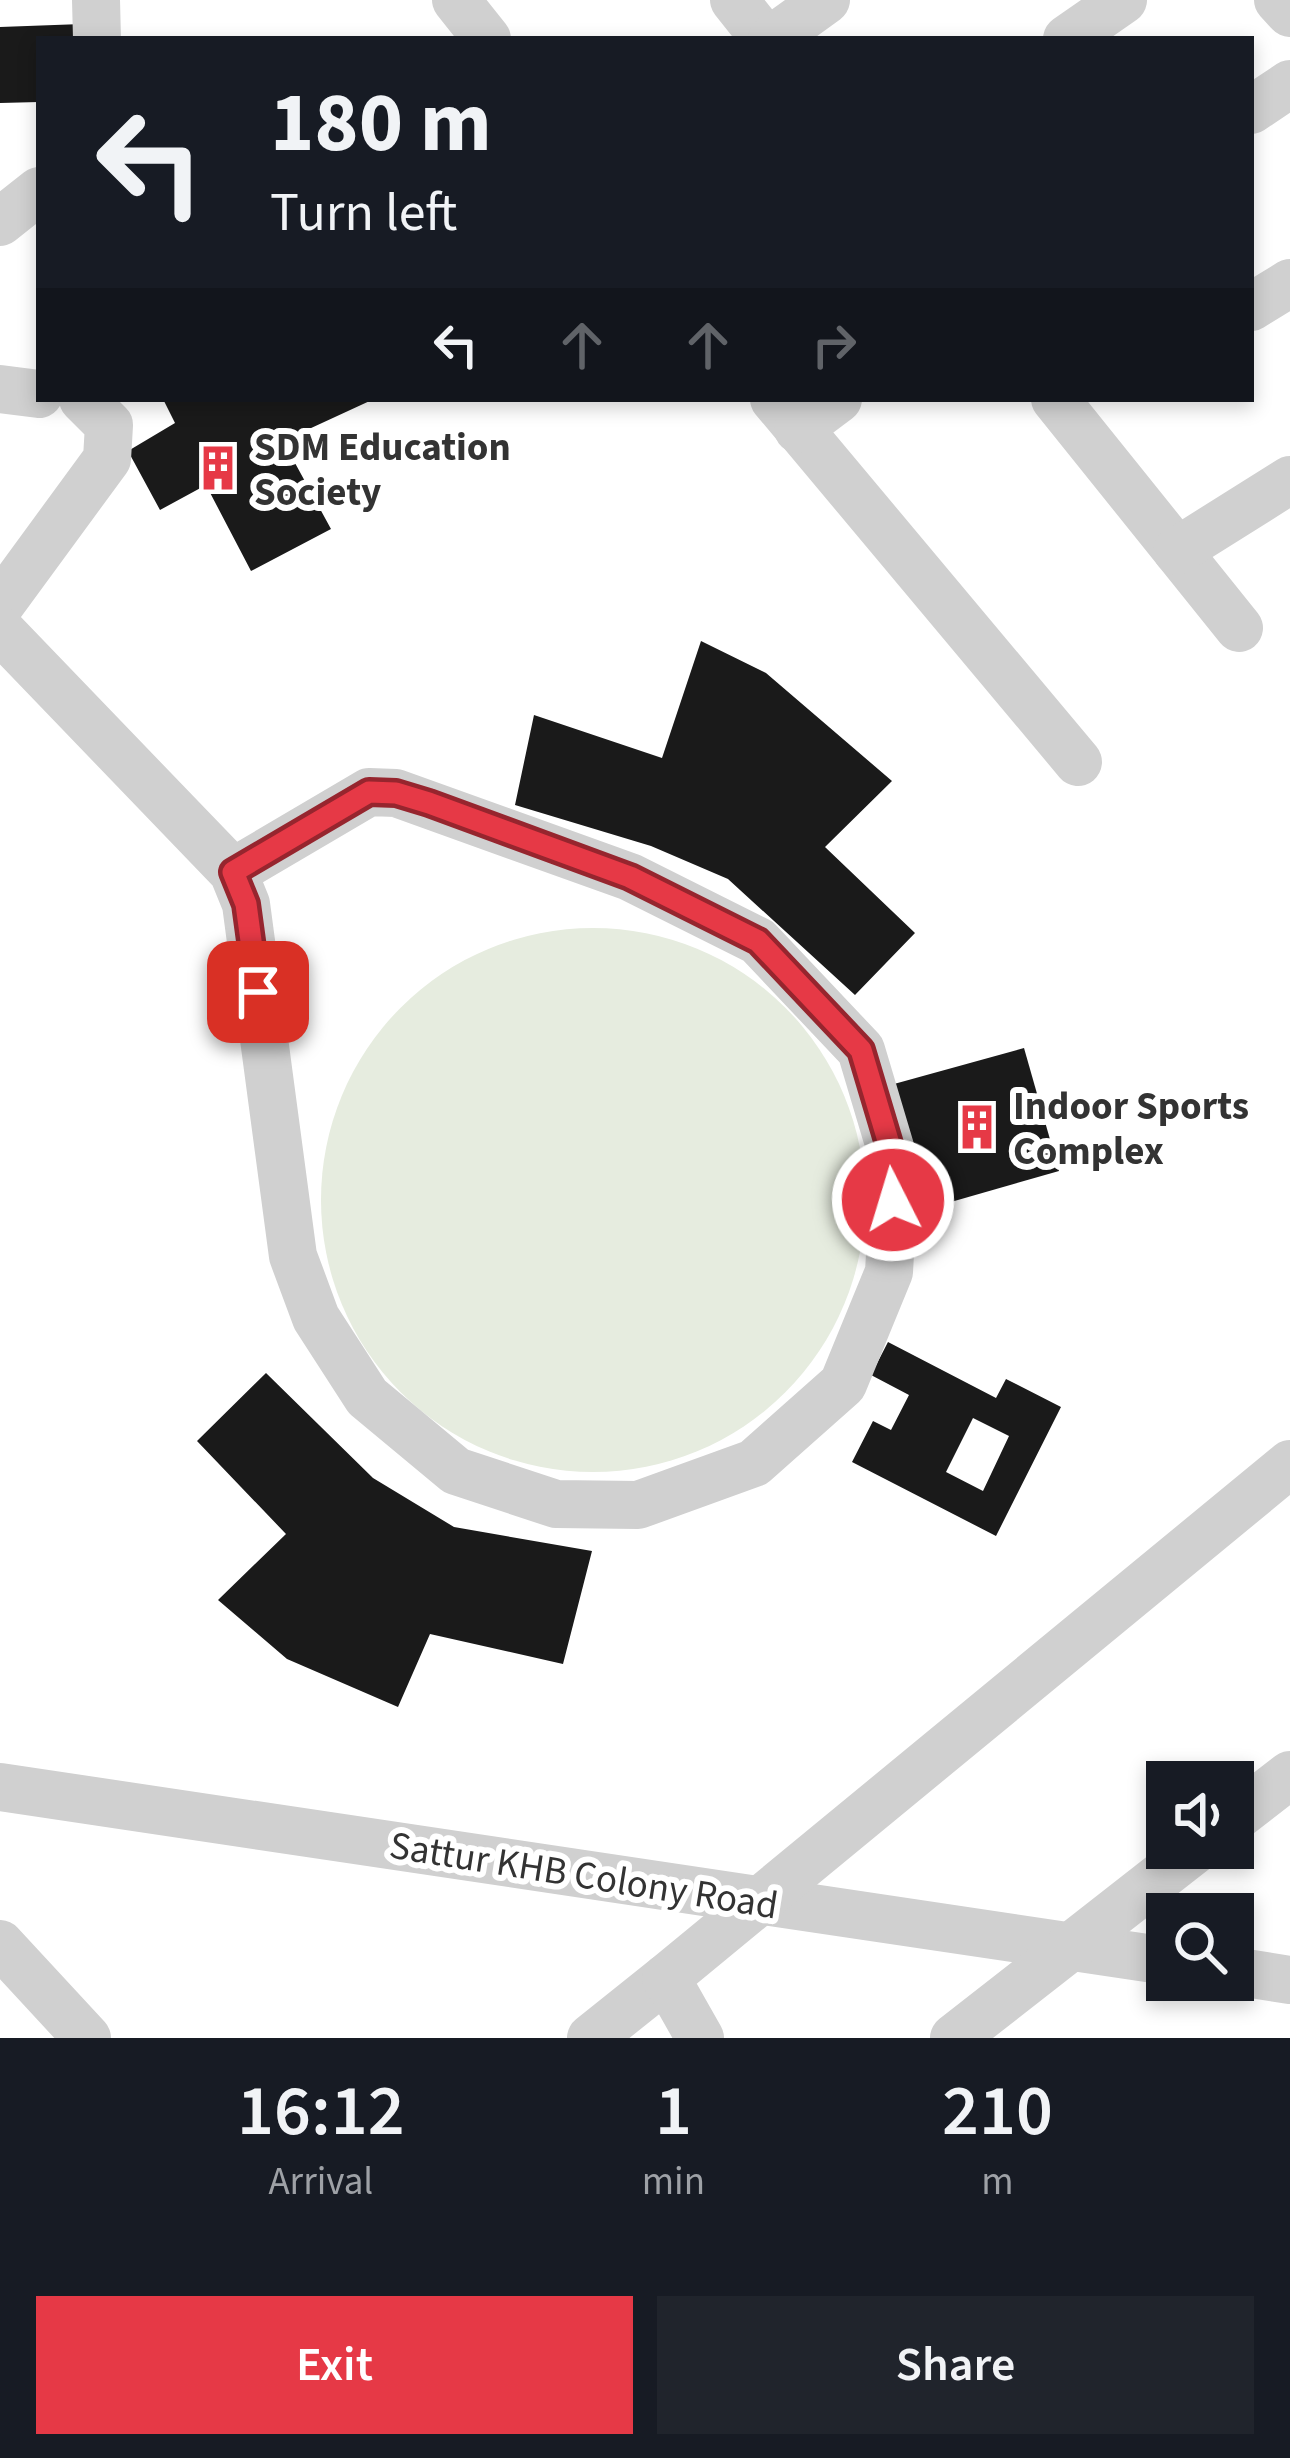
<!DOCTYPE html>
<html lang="en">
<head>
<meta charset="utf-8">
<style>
  body { margin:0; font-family:"Source Sans 3",sans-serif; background:#20242c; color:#f1f3f6; height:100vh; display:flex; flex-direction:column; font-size:45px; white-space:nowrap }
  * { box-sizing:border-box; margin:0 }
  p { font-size:39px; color:#9ea1a6 }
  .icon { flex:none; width:66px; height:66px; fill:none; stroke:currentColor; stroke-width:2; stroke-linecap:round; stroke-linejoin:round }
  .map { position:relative; height:2038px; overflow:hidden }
  .panel { display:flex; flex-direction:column; background:#171b24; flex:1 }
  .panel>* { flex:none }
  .hud { position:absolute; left:36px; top:36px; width:1218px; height:366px; border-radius:0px; box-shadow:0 6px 18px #0003; background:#171b24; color:#f1f3f6; overflow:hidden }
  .buttons { position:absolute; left:1146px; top:1761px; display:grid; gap:24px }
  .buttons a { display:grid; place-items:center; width:108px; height:108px; border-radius:0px; background:#171b24; box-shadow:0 6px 18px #0003; font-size:60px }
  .pin { position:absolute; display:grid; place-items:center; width:102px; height:102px; color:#fff; margin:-51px; border-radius:24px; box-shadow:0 6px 18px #0006 }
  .me { position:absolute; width:132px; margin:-66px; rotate:355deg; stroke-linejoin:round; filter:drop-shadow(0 0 9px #0008) }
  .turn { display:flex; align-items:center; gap:42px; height:252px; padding:0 36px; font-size:54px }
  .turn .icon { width:156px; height:156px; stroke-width:2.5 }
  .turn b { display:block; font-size:84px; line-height:102px }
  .lanes { display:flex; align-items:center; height:114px; padding:0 36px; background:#0003; justify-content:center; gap:60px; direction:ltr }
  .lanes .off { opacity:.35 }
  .eta { display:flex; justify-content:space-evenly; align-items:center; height:204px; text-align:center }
  .eta b { font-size:72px; font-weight:600; line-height:84px }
  .cta { display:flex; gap:24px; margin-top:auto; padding:24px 36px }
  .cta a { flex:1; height:138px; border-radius:0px; background:#e63946; color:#fff; font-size:48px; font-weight:600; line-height:138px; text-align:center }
  .cta a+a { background:#20242c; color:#f1f3f6 }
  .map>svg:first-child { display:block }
  .green { fill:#e6ecdf }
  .building { fill:#1a1a1a; fill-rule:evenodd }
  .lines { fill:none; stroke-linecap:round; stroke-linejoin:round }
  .minor { stroke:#d0d0d0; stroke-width:48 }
  .route-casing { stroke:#96252e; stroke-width:30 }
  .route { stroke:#e63946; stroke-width:21 }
  .labels { text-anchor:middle; stroke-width:12; stroke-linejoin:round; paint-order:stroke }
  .poi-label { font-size:39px; font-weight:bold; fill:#333; stroke:#fff; text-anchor:start }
  .street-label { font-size:39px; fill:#333; stroke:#fff }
</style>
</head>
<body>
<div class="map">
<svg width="1290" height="2038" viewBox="0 0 1290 2038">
  <rect width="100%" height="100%" fill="#fff"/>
  <circle class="green" cx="593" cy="1200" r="272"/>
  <g class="building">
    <polygon points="82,24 82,39 39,39 39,102 0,103 0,27"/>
    <polygon points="163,399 374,399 283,441 331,529 251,571 206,485 160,510 128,451 175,423"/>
    <polygon points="701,641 766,673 892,781 825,847 915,933 855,995 728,879 651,846 515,805 534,715 662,758"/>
    <polygon points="1024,1048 1059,1171 930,1208 894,1084"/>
    <path d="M888,1342L996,1398L1006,1379L1061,1407L996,1536L852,1462L873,1421L891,1430L909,1395L871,1375ZM973,1418L1009,1436L983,1491L946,1472Z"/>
    <polygon points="266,1373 373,1478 454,1527 592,1551 563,1664 430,1634 398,1707 287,1659 218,1600 286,1534 197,1441"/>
  </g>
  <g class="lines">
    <g class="minor">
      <polyline points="96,0 97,39"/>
      <polyline points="456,0 487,39"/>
      <polyline points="734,0 765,39"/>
      <polyline points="1278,0 1290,13"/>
      <polyline points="772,39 826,0"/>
      <polyline points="1067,39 1123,0"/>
      <polyline points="1251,110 1290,84"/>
      <polyline points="0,222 39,191"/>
      <polyline points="1251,307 1290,283"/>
      <polyline points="0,389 39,394"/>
      <polyline points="774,399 1078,762"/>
      <polyline points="1055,399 1239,628"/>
      <polyline points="798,429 838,399"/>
      <polyline points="1177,551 1290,480"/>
      <polyline points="0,605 107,459 109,425 83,399"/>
      <polyline points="0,630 233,872 246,904 293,1256 316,1318 367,1397 456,1471 556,1504 638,1505 754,1463 843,1384 889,1272 895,1164 861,1050 758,941 630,877 396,793 369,792 233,872"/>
      <polyline points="0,1787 1167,1961"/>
      <polyline points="1233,1819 1290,1775"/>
      <polyline points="0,1944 87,2038"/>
      <polyline points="1233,1971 1290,1980"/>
      <polyline points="591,2038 666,1978"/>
      <polyline points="700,2038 666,1978 1290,1464"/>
      <polyline points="954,2038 1197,1848"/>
    </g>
  </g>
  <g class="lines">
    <g class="route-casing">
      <polyline id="route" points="258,992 246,904 233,872 369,792 396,793 429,803 630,877 758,941 861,1050 895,1164 893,1200"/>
    </g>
    <use href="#route" class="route"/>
  </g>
  <defs>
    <g id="building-bare" transform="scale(3.6)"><path d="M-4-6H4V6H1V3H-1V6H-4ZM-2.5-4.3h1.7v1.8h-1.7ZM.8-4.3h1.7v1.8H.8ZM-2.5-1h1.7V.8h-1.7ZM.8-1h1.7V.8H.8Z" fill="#e63946" stroke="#fff" stroke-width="2.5" paint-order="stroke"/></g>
  </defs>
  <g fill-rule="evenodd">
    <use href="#building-bare" x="218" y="468"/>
    <use href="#building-bare" x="977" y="1127"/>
  </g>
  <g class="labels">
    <g class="poi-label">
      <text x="254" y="460">SDM Education<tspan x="254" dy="45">Society</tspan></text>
      <text x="1013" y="1119">Indoor Sports<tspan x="1013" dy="45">Complex</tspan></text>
    </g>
    <g class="street-label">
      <text transform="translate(584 1874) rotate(9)" y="14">Sattur KHB Colony Road</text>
    </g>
  </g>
</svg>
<div class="buttons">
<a><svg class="icon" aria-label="sound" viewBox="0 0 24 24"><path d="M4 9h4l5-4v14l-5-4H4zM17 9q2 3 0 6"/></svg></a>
<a><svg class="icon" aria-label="search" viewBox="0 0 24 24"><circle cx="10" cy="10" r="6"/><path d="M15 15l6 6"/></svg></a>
</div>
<div class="pin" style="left:258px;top:992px;background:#d93025"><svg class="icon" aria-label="arrive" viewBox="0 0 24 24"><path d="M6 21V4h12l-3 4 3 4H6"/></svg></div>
<svg class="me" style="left:893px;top:1200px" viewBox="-20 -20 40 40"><circle r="17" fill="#e63946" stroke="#fff" stroke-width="3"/><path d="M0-11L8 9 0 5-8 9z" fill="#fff"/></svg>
<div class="hud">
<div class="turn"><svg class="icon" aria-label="left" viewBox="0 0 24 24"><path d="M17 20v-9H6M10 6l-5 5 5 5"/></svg><div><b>180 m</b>Turn left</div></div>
<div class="lanes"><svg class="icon" aria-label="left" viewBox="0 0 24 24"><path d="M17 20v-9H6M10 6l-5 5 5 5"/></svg><svg class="icon off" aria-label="ahead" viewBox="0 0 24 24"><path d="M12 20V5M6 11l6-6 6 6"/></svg><svg class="icon off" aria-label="ahead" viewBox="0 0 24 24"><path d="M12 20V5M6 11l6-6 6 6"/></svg><svg class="icon off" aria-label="right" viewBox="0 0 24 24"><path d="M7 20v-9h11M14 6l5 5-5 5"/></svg></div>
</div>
</div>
<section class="panel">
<div class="eta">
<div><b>16:12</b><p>Arrival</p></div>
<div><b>1</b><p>min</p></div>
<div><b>210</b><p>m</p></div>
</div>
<div class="cta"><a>Exit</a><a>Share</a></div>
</section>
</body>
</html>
